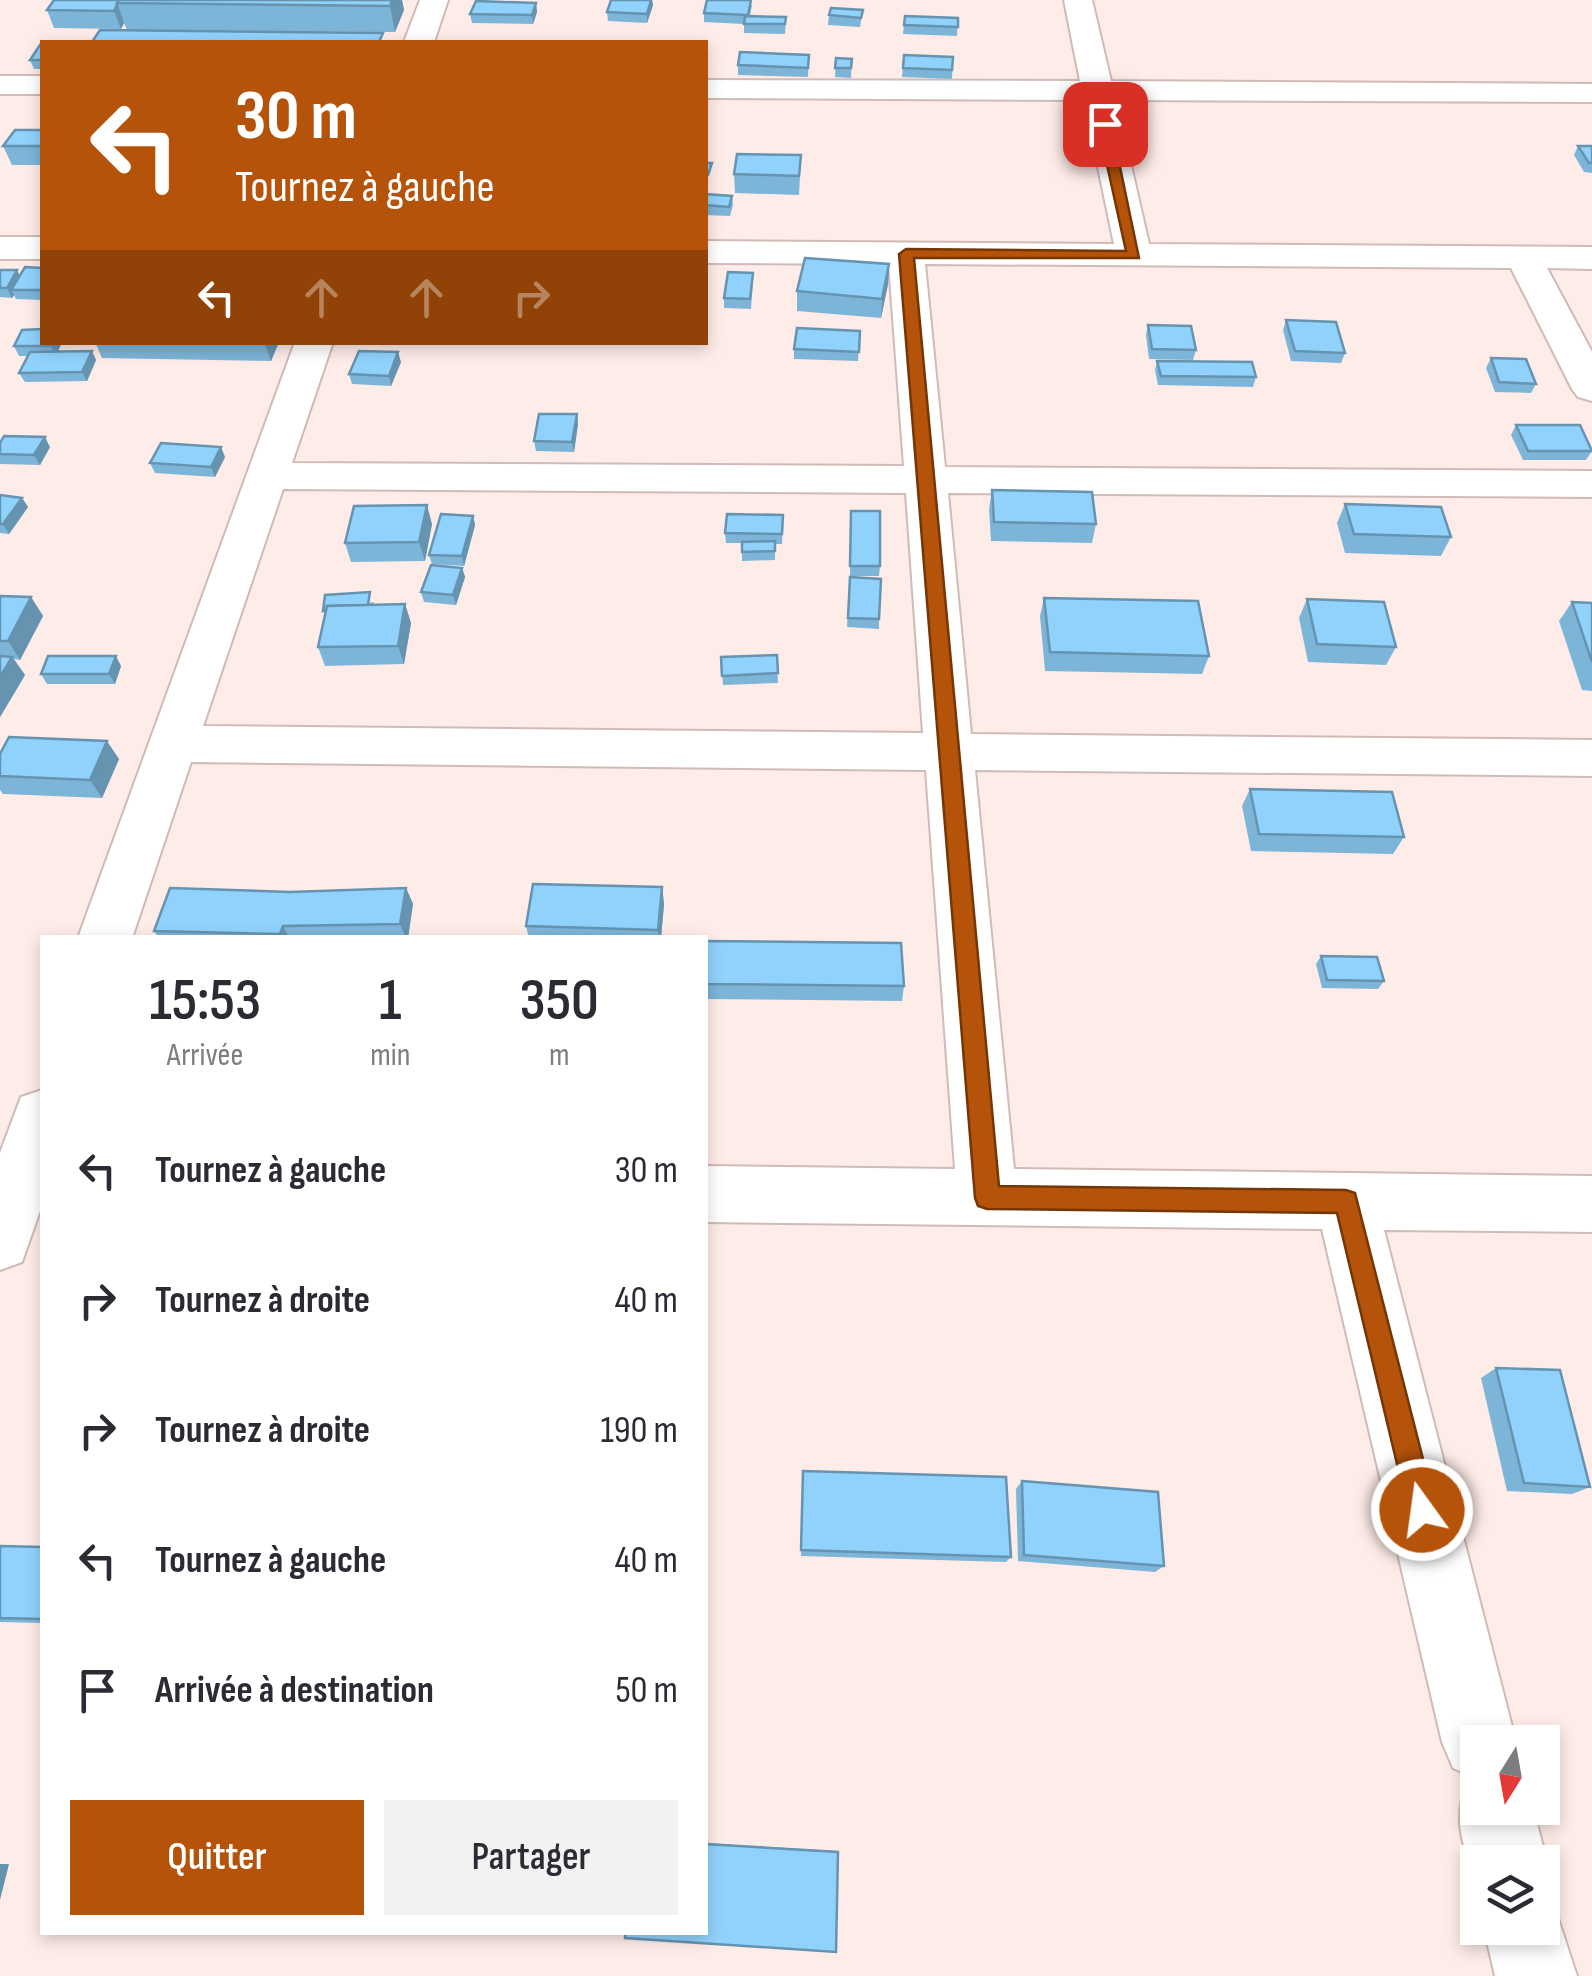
<!DOCTYPE html>
<html lang="fr">
<head>
<meta charset="utf-8">
<style>
  body { margin:0; font-family:"Sofia Sans Condensed",sans-serif; background:#f2f2f3; color:#2b2b33; height:100vh; display:flex; flex-direction:column; font-size:38px; white-space:nowrap }
  * { box-sizing:border-box; margin:0 }
  p { font-size:32px; color:#7c7c81 }
  .icon { flex:none; width:55px; height:55px; fill:none; stroke:currentColor; stroke-width:2; stroke-linecap:round; stroke-linejoin:round }
  .map { position:relative; flex:1; overflow:hidden }
  .sheet { position:absolute; left:40px; top:935px; width:668px; height:1000px; display:flex; flex-direction:column; background:#fff; border-radius:0px; box-shadow:0 5px 15px #0003 }
  .sheet>* { flex:none }
  .top-card { position:absolute; left:40px; top:40px; width:668px; height:305px; border-radius:0px; box-shadow:0 5px 15px #0003; background:#b45309; color:#fff; overflow:hidden }
  .needle { width:65px; rotate:191deg }
  .buttons { position:absolute; left:1460px; top:1725px; display:grid; gap:20px }
  .buttons a { display:grid; place-items:center; width:100px; height:100px; border-radius:0px; background:#fff; box-shadow:0 5px 15px #0003; font-size:50px }
  .pin { position:absolute; display:grid; place-items:center; width:85px; height:85px; color:#fff; margin:-42px; border-radius:20px; box-shadow:0 5px 15px #0006 }
  .me { position:absolute; width:110px; margin:-55px; rotate:346deg; stroke-linejoin:round; filter:drop-shadow(0 0 8px #0008) }
  .turn { display:flex; align-items:center; gap:35px; height:210px; padding:0 30px; font-size:45px }
  .turn .icon { width:130px; height:130px; stroke-width:2.5 }
  .turn b { display:block; font-size:70px; line-height:85px }
  .lanes { display:flex; align-items:center; height:95px; padding:0 30px; background:#0003; justify-content:center; gap:50px; direction:ltr }
  .lanes .off { opacity:.35 }
  .eta { display:flex; justify-content:space-evenly; align-items:center; height:170px; text-align:center }
  .eta b { font-size:60px; font-weight:600; line-height:70px }
  .button { display:flex; gap:20px; margin-top:auto; padding:20px 30px }
  .button a { flex:1; height:115px; border-radius:0px; background:#b45309; color:#fff; font-size:40px; font-weight:600; line-height:115px; text-align:center }
  .button a+a { background:#f2f2f3; color:#2b2b33 }
  ul { padding:0; list-style:none }
  li { display:flex; align-items:center; gap:30px; height:130px; padding:0 30px }
  li div { flex:1 }
  li b { display:block; font-size:38px }
  li em { font-style:normal }
  .map>svg:first-child { display:block }
  .lines { fill:none; stroke-linecap:round; stroke-linejoin:round }
  .minor-casing { stroke:#d0bbb6; stroke-width:4 }
  .minor { fill:#fff; fill-rule:evenodd }
  .wall { fill:#7db5d9 }
  .shaded-wall { fill:#6693b0 }
  .building { fill:#91d2fc; stroke:#6693b0; stroke-width:2.5 }
  .route { fill:#b45309; stroke:#753606; stroke-width:2.5 }
</style>
</head>
<body>
<div class="map">
<svg width="1592" height="1976" viewBox="0 0 1592 1976">
  <rect width="100%" height="100%" fill="#feece8"/>
  <g class="lines">
    <g class="minor-casing">
      <g id="minor">
        <polygon points="420,0 448,0 434,42 404,42"/>
        <path d="M1064,0H1092L1111,81L1592,84V102L1116,100L1149,244L1592,247V269L1547,268L1592,352V401L1578,397L1572,389L1511,268L925,264L945,467L1592,471V497L948,493L971,734L1592,740V776L975,770L1014,1169L1592,1176V1232L1384,1230L1516,1742H1478V1808H1533L1547,1862L1542,1873V1862H1478V1883C1462,1846 1452,1818 1468,1781L1475,1778L1453,1768L1442,1742L1322,1229L705,1222V1166L955,1169L926,770L191,762L132,938H78L295,342H333L292,463L904,466L889,264L705,263V241L1114,244L1084,100L705,98V80L1080,81ZM283,489L906,493L923,733L203,726Z"/>
        <rect x="0" y="76" width="42" height="18"/>
        <rect x="0" y="237" width="42" height="22"/>
        <polygon points="42,1090 42,1205 22,1262 0,1270 0,1153 21,1097"/>
        <polygon points="1542,1896 1552,1900 1577,1976 1495,1976 1484,1928 1542,1928"/>
      </g>
    </g>
    <use href="#minor" class="minor"/>
  </g>
  <g class="wall">
    <polygon points="54,0 402,0 404,10 395,32 127,30 124,23 121,29 54,28 47,10"/>
    <polygon points="611,0 652,0 653,5 647,23 608,21 607,12"/>
    <polygon points="536,3 537,12 533,24 472,23 470,14"/>
    <polygon points="752,5 750,16 786,17 785,34 744,33 744,24 704,22 704,13"/>
    <polygon points="863,10 860,27 828,25 829,15"/>
    <polygon points="905,16 958,18 957,36 903,34"/>
    <polygon points="42,42 42,69 34,69 30,60"/>
    <polygon points="809,55 808,77 738,75 738,65"/>
    <polygon points="904,55 953,57 952,79 902,77"/>
    <polygon points="836,58 852,59 851,78 835,77"/>
    <polygon points="42,130 42,165 12,165 3,146"/>
    <polygon points="1578,146 1592,146 1592,173 1584,172 1574,155"/>
    <polygon points="801,155 799,195 735,193 734,174"/>
    <polygon points="705,194 732,196 733,205 730,216 705,215"/>
    <polygon points="889,264 888,284 881,318 797,311 797,291"/>
    <polygon points="42,268 42,300 16,299 14,295 12,298 0,297 0,270 20,276"/>
    <polygon points="753,282 751,309 724,308 724,298"/>
    <polygon points="1286,320 1345,353 1341,363 1291,361 1283,330"/>
    <polygon points="1148,325 1196,350 1193,360 1149,359 1146,335"/>
    <polygon points="860,331 858,361 794,359 794,349"/>
    <polygon points="42,342 62,342 58,351 92,351 96,360 87,381 25,382 19,373 27,356 19,356 14,346"/>
    <polygon points="95,342 279,342 271,361 102,358"/>
    <polygon points="1491,358 1536,384 1531,393 1495,392 1486,368"/>
    <polygon points="1157,361 1256,377 1253,387 1158,385 1155,370"/>
    <polygon points="401,362 391,386 352,384 349,374"/>
    <polygon points="577,414 578,424 574,452 536,451 534,441"/>
    <polygon points="1516,425 1592,451 1586,460 1523,460 1511,435"/>
    <polygon points="0,443 50,447 40,465 0,464"/>
    <polygon points="225,457 215,477 155,473 150,463"/>
    <polygon points="992,490 1096,524 1092,543 991,541 989,509"/>
    <polygon points="0,495 22,498 28,507 9,534 0,533"/>
    <polygon points="1345,504 1451,537 1441,556 1345,553 1337,523"/>
    <polygon points="851,511 880,566 879,576 850,576"/>
    <polygon points="783,515 782,544 775,544 775,560 742,561 742,543 726,543 725,533"/>
    <polygon points="473,516 475,525 464,566 432,564 429,555"/>
    <polygon points="432,524 425,561 351,562 345,543"/>
    <polygon points="462,568 465,577 456,605 424,602 421,592"/>
    <polygon points="850,577 879,619 879,629 847,627"/>
    <polygon points="0,596 31,597 43,616 20,660 14,659 25,675 0,717"/>
    <polygon points="1044,598 1209,656 1202,674 1045,671 1040,616"/>
    <polygon points="1307,599 1396,647 1386,665 1308,662 1299,618"/>
    <polygon points="374,602 373,605 405,604 411,623 404,664 325,666 318,647 325,615 323,611"/>
    <polygon points="1572,602 1592,603 1592,691 1582,690 1559,621"/>
    <polygon points="777,655 778,683 723,685 721,657"/>
    <polygon points="121,666 115,684 47,684 41,674"/>
    <polygon points="0,754 119,759 102,798 3,794 0,790"/>
    <polygon points="1250,789 1404,837 1393,854 1251,851 1242,806"/>
    <polygon points="662,887 664,904 661,938 529,938 526,926"/>
    <polygon points="406,888 413,904 408,938 159,938 154,931"/>
    <polygon points="705,941 904,986 902,1001 705,999"/>
    <polygon points="1321,956 1384,981 1378,989 1322,988 1316,964"/>
    <polygon points="1496,1368 1590,1487 1572,1494 1507,1491 1481,1378"/>
    <polygon points="803,1471 1011,1557 1006,1562 801,1556"/>
    <polygon points="1022,1481 1164,1566 1155,1572 1018,1561 1016,1489"/>
    <polygon points="0,1546 42,1547 42,1623 0,1622"/>
    <polygon points="705,1843 837,1851 838,1852 705,1932"/>
  </g>
  <g class="shaded-wall">
    <polygon points="392,0 402,0 404,10 395,32 390,6"/>
    <polygon points="651,0 652,0 653,5 647,23 647,14"/>
    <polygon points="536,3 537,12 533,24 532,15"/>
    <polygon points="118,5 124,23 121,29 114,11"/>
    <polygon points="889,264 888,284 881,318 882,299"/>
    <polygon points="17,270 22,280 11,290 14,295 12,298 7,288"/>
    <polygon points="52,342 62,342 56,356 51,346"/>
    <polygon points="264,342 279,342 271,361"/>
    <polygon points="92,351 96,360 87,381 82,372"/>
    <polygon points="398,352 401,362 391,386 389,376"/>
    <polygon points="577,414 578,424 574,452 572,442"/>
    <polygon points="45,437 50,447 40,465 34,455"/>
    <polygon points="221,447 225,457 215,477 211,467"/>
    <polygon points="22,498 28,507 9,534 3,524"/>
    <polygon points="427,505 432,524 425,561 419,542"/>
    <polygon points="473,516 475,525 464,566 462,556"/>
    <polygon points="462,568 465,577 456,605 453,595"/>
    <polygon points="31,597 43,616 20,660 8,641"/>
    <polygon points="405,604 411,623 404,664 398,646"/>
    <polygon points="116,656 121,666 115,684 109,674"/>
    <polygon points="12,657 25,675 0,717 0,677"/>
    <polygon points="107,741 119,759 102,798 90,780"/>
    <polygon points="662,887 664,904 661,938 659,938 658,930"/>
    <polygon points="406,888 413,904 408,938 406,938 400,924"/>
    <polygon points="283,926 289,938 281,938 280,934"/>
    <polygon points="0,1864 9,1864 0,1900"/>
  </g>
  <g class="building">
    <polygon points="54,0 119,0 114,11 47,10"/>
    <polygon points="119,0 392,0 390,6 117,3"/>
    <polygon points="611,0 651,0 647,14 607,12"/>
    <polygon points="707,0 751,0 748,15 704,13"/>
    <polygon points="476,1 536,3 532,15 470,14"/>
    <polygon points="831,8 863,10 861,18 829,15"/>
    <polygon points="745,16 786,17 785,24 744,24"/>
    <polygon points="905,16 958,18 958,27 904,25"/>
    <polygon points="100,30 383,33 379,42 92,42"/>
    <polygon points="42,42 46,42 42,42 42,60 30,60"/>
    <polygon points="740,52 809,55 808,68 738,65"/>
    <polygon points="904,55 953,57 952,70 903,68"/>
    <polygon points="836,58 852,59 851,68 835,68"/>
    <polygon points="15,130 42,130 42,146 3,146"/>
    <polygon points="1578,146 1592,146 1592,163 1589,163"/>
    <polygon points="737,154 801,155 799,176 734,174"/>
    <polygon points="705,163 712,163 708,175 705,175"/>
    <polygon points="705,194 732,196 729,207 705,205"/>
    <polygon points="805,258 889,264 882,299 797,291"/>
    <polygon points="25,267 42,268 42,290 11,290"/>
    <polygon points="0,270 17,270 7,288 0,288"/>
    <polygon points="728,272 753,273 750,299 724,298"/>
    <polygon points="1286,320 1336,322 1345,353 1295,351"/>
    <polygon points="1148,325 1191,326 1196,350 1152,349"/>
    <polygon points="797,328 860,331 859,352 794,349"/>
    <polygon points="42,329 42,342 52,342 51,346 14,346 22,330"/>
    <polygon points="92,351 82,372 19,373 30,352"/>
    <polygon points="359,351 398,352 389,376 349,374"/>
    <polygon points="1491,358 1526,359 1536,384 1499,382"/>
    <polygon points="1157,361 1252,362 1256,377 1161,376"/>
    <polygon points="539,414 577,414 572,442 534,441"/>
    <polygon points="1516,425 1580,425 1592,451 1528,451"/>
    <polygon points="4,436 45,437 34,455 0,454 0,443"/>
    <polygon points="161,443 221,447 211,467 150,463"/>
    <polygon points="992,490 1092,492 1096,524 994,522"/>
    <polygon points="0,495 22,498 3,524 0,524"/>
    <polygon points="1345,504 1441,507 1451,537 1354,534"/>
    <polygon points="427,505 419,542 345,543 354,506"/>
    <polygon points="851,511 880,511 880,566 850,566"/>
    <polygon points="441,514 473,516 462,556 429,555"/>
    <polygon points="727,514 783,515 782,534 725,533"/>
    <polygon points="775,541 775,551 742,552 742,542"/>
    <polygon points="431,565 462,568 453,595 421,592"/>
    <polygon points="850,577 881,579 879,619 848,618"/>
    <polygon points="370,592 368,605 327,606 326,610 323,611 325,595"/>
    <polygon points="0,596 31,597 8,641 0,641"/>
    <polygon points="1044,598 1198,601 1209,656 1050,652"/>
    <polygon points="1307,599 1384,602 1396,647 1317,644"/>
    <polygon points="1572,602 1592,603 1592,662"/>
    <polygon points="405,604 398,646 318,647 327,606"/>
    <polygon points="777,655 778,673 722,676 721,657"/>
    <polygon points="0,656 12,657 0,677"/>
    <polygon points="48,656 116,656 109,674 41,674"/>
    <polygon points="9,737 107,741 90,780 0,776 0,754"/>
    <polygon points="1250,789 1392,792 1404,837 1259,834"/>
    <polygon points="533,884 662,887 658,930 526,926"/>
    <polygon points="170,888 290,892 406,888 400,924 283,926 280,934 154,931"/>
    <polygon points="705,941 901,943 904,986 705,984"/>
    <polygon points="1321,956 1377,957 1384,981 1327,980"/>
    <polygon points="1496,1368 1560,1370 1590,1487 1524,1483"/>
    <polygon points="803,1471 1006,1477 1011,1557 801,1550"/>
    <polygon points="1022,1481 1158,1492 1164,1566 1024,1555"/>
    <polygon points="0,1546 42,1547 42,1619 0,1618"/>
    <polygon points="705,1844 838,1852 836,1952 625,1938 625,1932 705,1932"/>
  </g>
  <polygon class="route" points="1105,120 1111,124 1139,258 914,258 999,1186 1346,1190 1355,1193 1436,1510 1432,1521 1422,1525 1412,1521 1408,1510 1337,1213 987,1209 978,1206 975,1198 899,254 906,249 1126,251 1098,124"/>
</svg>
<div class="buttons">
<a><svg class="needle" viewBox="-14 -14 28 28"><path d="M0-13l5 13h-10z" fill="#e53935"/><path d="M0 13l5-13h-10z" fill="#7c7c81"/></svg></a>
<a><svg class="icon" aria-label="layers" viewBox="0 0 24 24"><path d="M12 4l9 5-9 5-9-5zM3 14l9 5 9-5"/></svg></a>
</div>
<div class="pin" style="left:1105px;top:124px;background:#d93025"><svg class="icon" aria-label="arrive" viewBox="0 0 24 24"><path d="M6 21V4h12l-3 4 3 4H6"/></svg></div>
<svg class="me" style="left:1422px;top:1510px" viewBox="-20 -20 40 40"><circle r="17" fill="#b45309" stroke="#fff" stroke-width="3"/><path d="M0-11L8 9 0 5-8 9z" fill="#fff"/></svg>
<div class="top-card">
<div class="turn"><svg class="icon" aria-label="left" viewBox="0 0 24 24"><path d="M17 20v-9H6M10 6l-5 5 5 5"/></svg><div><b>30 m</b>Tournez à gauche</div></div>
<div class="lanes"><svg class="icon" aria-label="left" viewBox="0 0 24 24"><path d="M17 20v-9H6M10 6l-5 5 5 5"/></svg><svg class="icon off" aria-label="ahead" viewBox="0 0 24 24"><path d="M12 20V5M6 11l6-6 6 6"/></svg><svg class="icon off" aria-label="ahead" viewBox="0 0 24 24"><path d="M12 20V5M6 11l6-6 6 6"/></svg><svg class="icon off" aria-label="right" viewBox="0 0 24 24"><path d="M7 20v-9h11M14 6l5 5-5 5"/></svg></div>
</div>
<section class="sheet">
<div class="eta">
<div><b>15:53</b><p>Arrivée</p></div>
<div><b>1</b><p>min</p></div>
<div><b>350</b><p>m</p></div>
</div>
<ul>
<li><svg class="icon" aria-label="left" viewBox="0 0 24 24"><path d="M17 20v-9H6M10 6l-5 5 5 5"/></svg><div><b>Tournez à gauche</b></div><em>30 m</em></li>
<li><svg class="icon" aria-label="right" viewBox="0 0 24 24"><path d="M7 20v-9h11M14 6l5 5-5 5"/></svg><div><b>Tournez à droite</b></div><em>40 m</em></li>
<li><svg class="icon" aria-label="right" viewBox="0 0 24 24"><path d="M7 20v-9h11M14 6l5 5-5 5"/></svg><div><b>Tournez à droite</b></div><em>190 m</em></li>
<li><svg class="icon" aria-label="left" viewBox="0 0 24 24"><path d="M17 20v-9H6M10 6l-5 5 5 5"/></svg><div><b>Tournez à gauche</b></div><em>40 m</em></li>
<li><svg class="icon" aria-label="arrive" viewBox="0 0 24 24"><path d="M6 21V4h12l-3 4 3 4H6"/></svg><div><b>Arrivée à destination</b></div><em>50 m</em></li>
</ul>
<div class="button"><a>Quitter</a><a>Partager</a></div>
</section>
</div>
</body>
</html>
